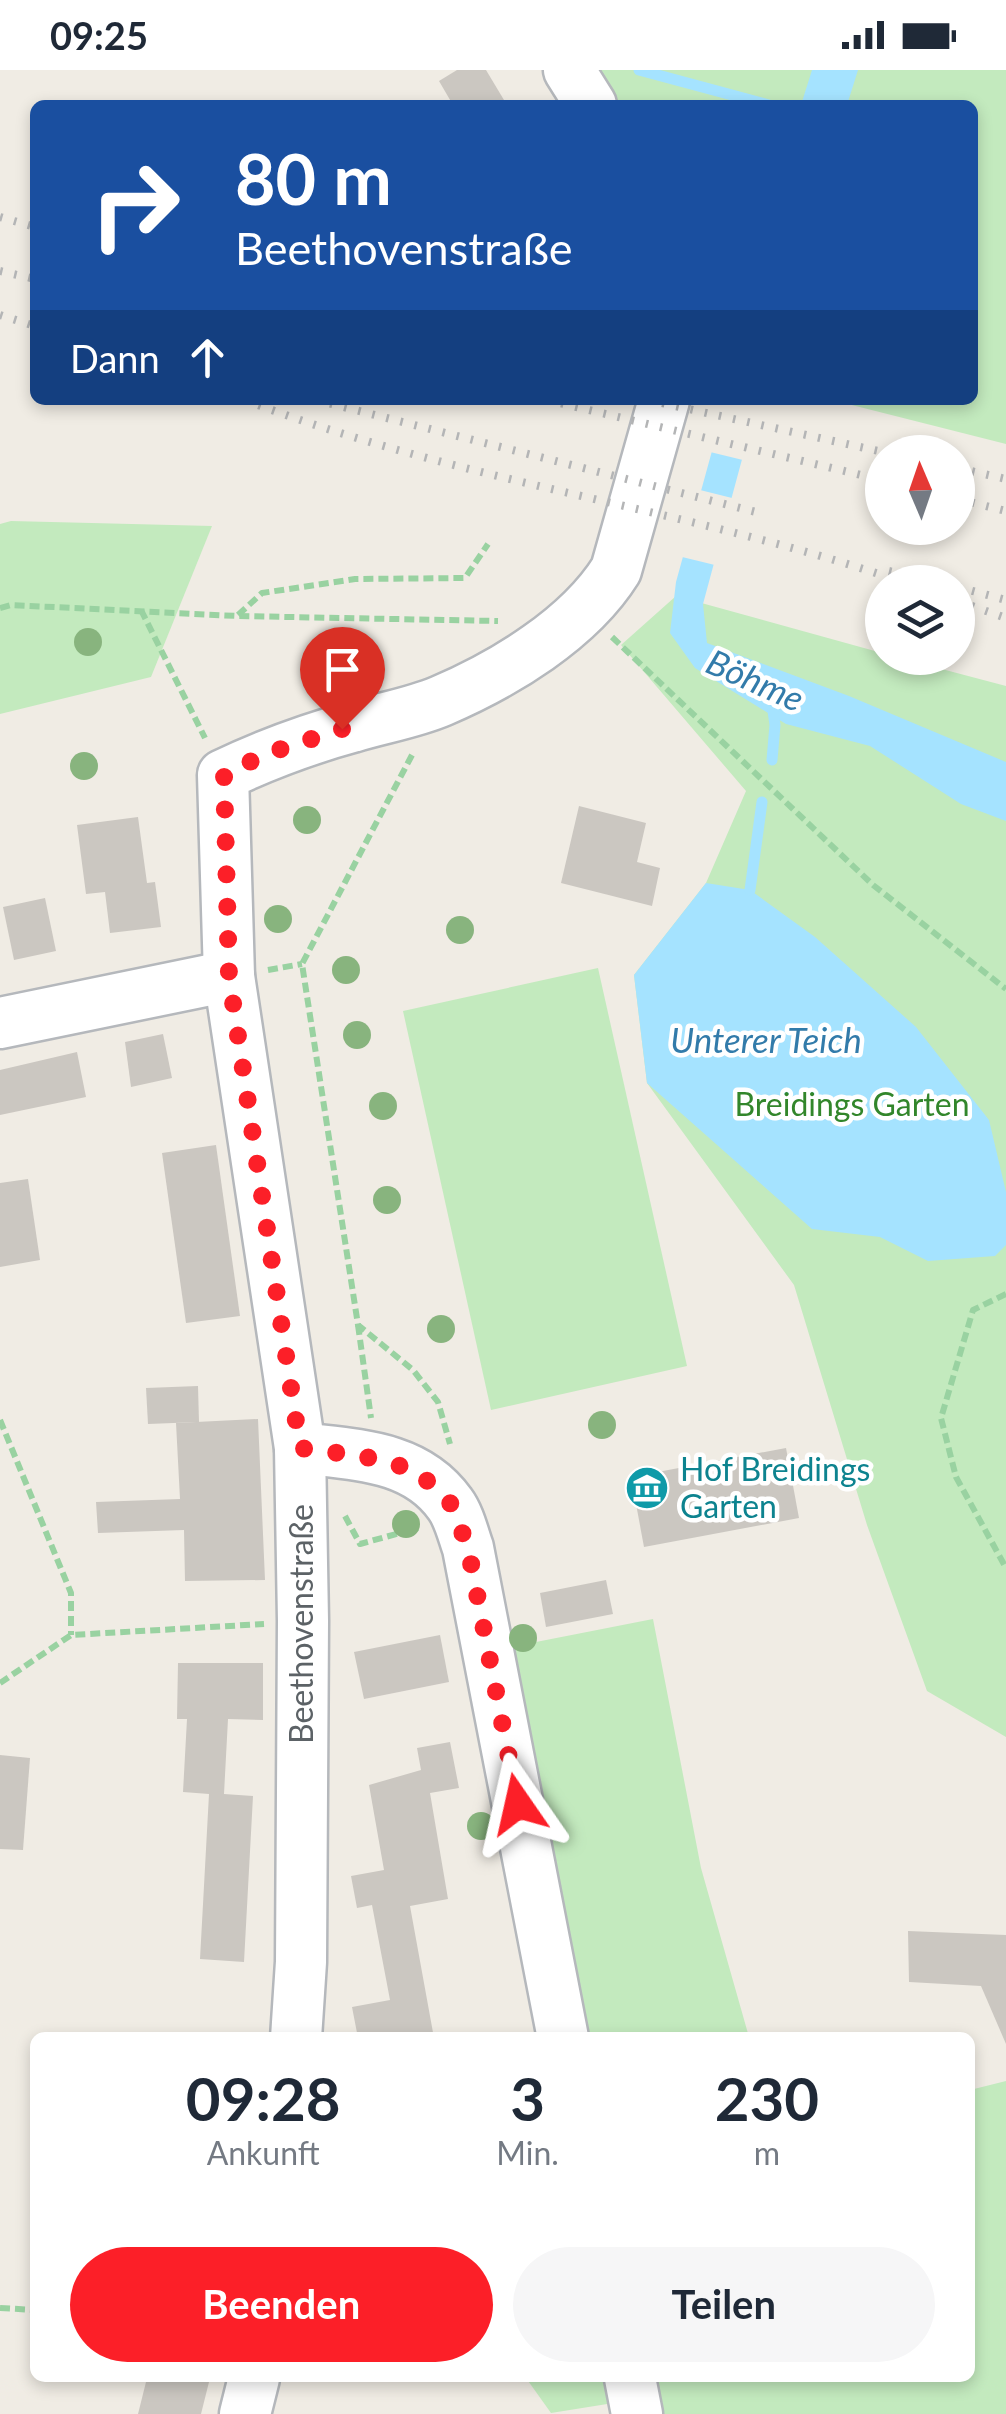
<!DOCTYPE html>
<html lang="de">
<head>
<meta charset="utf-8">
<style>
  body { margin:0; font-family:Lato,sans-serif; background:#f6f6f7; color:#1f2937; height:100vh; display:flex; flex-direction:column; font-size:38px; white-space:nowrap }
  * { box-sizing:border-box; margin:0 }
  p { font-size:32px; color:#747a83 }
  .icon { flex:none; width:55px; height:55px; fill:none; stroke:currentColor; stroke-width:2; stroke-linecap:round; stroke-linejoin:round }
  .map { position:relative; flex:1; overflow:hidden }
  .details { position:absolute; left:30px; top:1962px; width:945px; height:350px; display:flex; flex-direction:column; background:#fff; border-radius:15px; box-shadow:0 5px 15px #0003 }
  .details>* { flex:none }
  .top-card { position:absolute; left:30px; top:30px; width:948px; height:305px; border-radius:15px; box-shadow:0 5px 15px #0003; background:#1a4fa0; color:#fff; overflow:hidden }
  .needle { width:65px; rotate:358deg }
  .buttons { position:absolute; left:865px; top:365px; display:grid; gap:20px }
  .buttons a { display:grid; place-items:center; width:110px; height:110px; border-radius:50%; background:#fff; box-shadow:0 5px 15px #0003; font-size:50px }
  .pin { position:absolute; display:grid; place-items:center; width:85px; height:85px; color:#fff; margin:-102px -42px; border-radius:50% 50% 50% 0; rotate:-45deg; box-shadow:0 0 10px #0007 }
  .pin .icon { rotate:45deg }
  .me { position:absolute; width:110px; margin:-55px; rotate:349deg; stroke-linejoin:round; filter:drop-shadow(0 0 8px #0008) }
  .turn { display:flex; align-items:center; gap:35px; height:210px; padding:0 40px; font-size:45px }
  .turn .icon { width:130px; height:130px; stroke-width:2.5 }
  .turn b { display:block; font-size:70px; line-height:85px }
  .then { display:flex; align-items:center; height:95px; padding:0 40px; background:#0003; gap:20px; font-size:38px }
  .eta { display:flex; justify-content:space-evenly; align-items:center; height:170px; text-align:center }
  .eta b { font-size:60px; font-weight:700; line-height:70px }
  .action { display:flex; gap:20px; margin-top:auto; padding:20px 40px }
  .action a { flex:1; height:115px; border-radius:60px; background:#fc1f28; color:#fff; font-size:40px; font-weight:700; line-height:115px; text-align:center }
  .action a+a { background:#f6f6f7; color:#1f2937 }
  .status { display:flex; justify-content:space-between; align-items:center; height:70px; padding:0 50px; background:#fff; direction:ltr }
  .status svg { height:28px; fill:currentColor }
  .map>svg:first-child { display:block }
  .green { fill:#c3eabe }
  .water { fill:#a5e3ff }
  .pier { fill:#f0ece4 }
  .lines { fill:none; stroke-linecap:round; stroke-linejoin:round }
  .stream { stroke:#a5e3ff; stroke-width:11 }
  .building { fill:#cbc7c1 }
  .minor-casing { stroke:#b5b8bc; stroke-width:55 }
  .path { stroke:#99d2a1; stroke-width:6; stroke-dasharray:10 5; stroke-linecap:butt }
  .minor { stroke:#fff; stroke-width:50 }
  .rail { stroke:#b4b5b6; stroke-width:8; stroke-dasharray:2.5 12; stroke-linecap:butt }
  .tree { fill:#88b47e }
  .route { stroke:#fc1f28; stroke-width:18; stroke-dasharray:0 32.4 }
  .labels { text-anchor:middle; stroke-width:9; stroke-linejoin:round; paint-order:stroke }
  .park-label { font-size:32px; fill:#32862b; stroke:#fff }
  .culture-label { font-size:32px; fill:#0d838f; stroke:#fff; text-anchor:start }
  .street-label { font-size:32px; fill:#5c6266; stroke:#fff }
  .water-label { font-size:35px; font-style:italic; fill:#327baa; stroke:#fff }
</style>
</head>
<body>
<div class="status"><b>09:25</b><svg viewBox="0 0 49 12"><path d="M0 12V9h3v3zM5 12V6h3v6zM10 12V3h3v9zM15 12V0h3v12zM26 1h20v11H26zM47 4h2v5h-2z"/></svg></div>
<div class="map">
<svg width="1006" height="2344" viewBox="0 0 1006 2344">
  <rect width="100%" height="100%" fill="#f0ece4"/>
  <g class="green">
    <polygon points="592,0 1006,0 1006,374 832,330 972,330 972,35 614,35"/>
    <polygon points="11,451 212,456 151,607 0,644 0,454"/>
    <polygon points="676,526 882,583 882,588 900,588 1006,616 1006,1667 927,1621 867,1455 794,1215 647,1013 634,905 706,813 746,721 621,575"/>
    <polygon points="598,898 687,1296 491,1340 403,941"/>
    <polygon points="653,1549 701,1798 749,1967 581,1967 506,1578"/>
    <polygon points="1006,2011 1006,2344 653,2344 646,2308 970,2308 970,2020"/>
    <polygon points="526,2308 622,2308 626,2331 551,2343"/>
  </g>
  <g class="water">
    <polygon points="812,0 858,0 847,35 801,35"/>
    <polygon points="726,330 758,330 703,534 707,573 849,626 1006,692 1006,751 961,734 870,676 786,654 695,598 670,563 676,512"/>
    <polygon points="706,813 750,820 815,867 916,957 989,1050 1006,1122 1006,1175 995,1186 928,1191 880,1167 812,1159 647,1013 634,905"/>
  </g>
  <g class="pier">
    <polygon points="720,330 763,330 747,391 706,381"/>
    <polygon points="696,419 736,429 719,496 678,486"/>
  </g>
  <g class="lines">
    <g class="stream">
      <polyline points="639,0 769,35"/>
      <polyline points="772,690 775,655 772,634"/>
      <polyline points="750,820 762,732"/>
    </g>
  </g>
  <g class="building">
    <polygon points="457,0 486,0 507,35 453,35 439,11"/>
    <polygon points="579,736 646,753 637,792 660,798 652,836 561,813"/>
    <polygon points="138,747 147,813 155,812 161,857 110,863 105,822 86,824 77,755"/>
    <polygon points="45,828 56,881 14,890 3,837"/>
    <polygon points="163,964 172,1008 131,1017 125,972"/>
    <polygon points="77,982 86,1027 0,1045 0,1000"/>
    <polygon points="216,1075 240,1246 186,1253 162,1083"/>
    <polygon points="28,1109 40,1190 0,1197 0,1113"/>
    <polygon points="198,1316 199,1352 148,1354 146,1318"/>
    <polygon points="258,1349 265,1510 185,1511 184,1460 98,1463 96,1432 180,1429 176,1353"/>
    <polygon points="786,1378 799,1448 644,1477 631,1407"/>
    <polygon points="606,1510 613,1544 546,1557 540,1523"/>
    <polygon points="440,1565 449,1612 364,1629 354,1582"/>
    <polygon points="178,1593 263,1593 263,1650 228,1649 224,1724 253,1726 244,1892 200,1889 209,1724 183,1722 187,1649 177,1649"/>
    <polygon points="450,1672 459,1718 430,1723 448,1829 410,1836 434,1968 358,1968 352,1937 390,1930 372,1835 357,1838 351,1806 384,1800 369,1715 421,1700 417,1678"/>
    <polygon points="0,1685 30,1688 23,1780 0,1779"/>
    <polygon points="908,1861 1006,1865 1006,1974 981,1916 909,1912"/>
    <polygon points="147,2308 210,2308 201,2344 138,2344"/>
  </g>
  <g class="lines">
    <g class="minor-casing">
      <g id="minor">
        <polyline points="569,0 591,35"/>
        <polyline points="0,953 229,906"/>
        <path d="M300,1378C356,1385 415,1385 450,1434C459,1446 463,1464 468,1478L563,1968"/>
        <path d="M296,1968L301,1892L303,1551L300,1378L229,906L223,705C265,685 308,669 352,657C381,648 413,643 441,631C504,604 579,559 616,500L664,330"/>
        <polyline points="630,2308 637,2344"/>
        <polyline points="245,2344 254,2308"/>
      </g>
    </g>
    <g class="path">
      <polyline points="0,538 11,535 237,546 498,551"/>
      <polyline points="141,540 205,668"/>
      <polyline points="238,545 262,523 355,509 465,508 488,474"/>
      <polyline points="612,567 873,815 1006,919"/>
      <polyline points="412,685 302,894 358,1255 413,1300 438,1332 450,1374"/>
      <polyline points="268,900 302,894"/>
      <polyline points="1006,1224 973,1240 941,1348 956,1407 1006,1498"/>
      <polyline points="358,1255 371,1348"/>
      <polyline points="0,1350 71,1523 71,1565"/>
      <polyline points="345,1446 360,1474 418,1458"/>
      <polyline points="0,1613 71,1565 264,1554"/>
      <polyline points="0,2238 35,2240"/>
    </g>
    <use href="#minor" class="minor"/>
    <g class="rail">
      <polyline points="0,147 35,157"/>
      <polyline points="0,201 35,209"/>
      <polyline points="0,245 35,256"/>
      <path d="M245,330C458,412 687,438 903,512"/>
      <polyline points="316,330 756,442"/>
      <polyline points="547,330 882,410"/>
      <polyline points="648,330 883,382"/>
      <polyline points="958,398 1006,409"/>
      <polyline points="958,429 1006,441"/>
      <polyline points="889,501 938,512"/>
      <polyline points="958,517 1006,530"/>
      <polyline points="958,531 1006,548"/>
    </g>
  </g>
  <g class="tree">
    <circle cx="88" cy="572" r="14"/>
    <circle cx="84" cy="696" r="14"/>
    <circle cx="307" cy="750" r="14"/>
    <circle cx="278" cy="849" r="14"/>
    <circle cx="460" cy="860" r="14"/>
    <circle cx="346" cy="900" r="14"/>
    <circle cx="357" cy="965" r="14"/>
    <circle cx="383" cy="1036" r="14"/>
    <circle cx="387" cy="1130" r="14"/>
    <circle cx="441" cy="1259" r="14"/>
    <circle cx="602" cy="1355" r="14"/>
    <circle cx="406" cy="1454" r="14"/>
    <circle cx="523" cy="1568" r="14"/>
    <circle cx="481" cy="1756" r="14"/>
  </g>
  <g class="lines">
    <polyline class="route" points="342,659 269,683 224,704 229,906 300,1378 362,1386 416,1400 452,1435 468,1478 518,1734"/>
  </g>
  <defs>
    <g id="museum-disc" transform="scale(2.25)"><circle r="9.5" fill="#0f9aa8" stroke="#fff"/><path d="M0-6L6-3V-2H-6V-3ZM-5-1h2V3h-2ZM-1-1h2V3h-2ZM3-1h2V3H3ZM-6 4H6V6H-6Z" fill="#fff"/></g>
  </defs>
  <g fill-rule="evenodd">
    <use href="#museum-disc" x="647" y="1418"/>
  </g>
  <g class="labels">
    <g class="park-label">
      <text x="852" y="1046">Breidings Garten</text>
    </g>
    <g class="culture-label">
      <text x="680" y="1411">Hof Breidings<tspan x="680" dy="37">Garten</tspan></text>
    </g>
    <g class="street-label">
      <text transform="translate(302 1554) rotate(-90)" y="11">Beethovenstraße</text>
    </g>
    <g class="water-label">
      <text transform="translate(755 611) rotate(24)" y="12">Böhme</text>
      <text x="766" y="983">Unterer Teich</text>
    </g>
  </g>
</svg>
<div class="buttons">
<a><svg class="needle" viewBox="-14 -14 28 28"><path d="M0-13l5 13h-10z" fill="#e53935"/><path d="M0 13l5-13h-10z" fill="#747a83"/></svg></a>
<a><svg class="icon" aria-label="layers" viewBox="0 0 24 24"><path d="M12 4l9 5-9 5-9-5zM3 14l9 5 9-5"/></svg></a>
</div>
<div class="pin" style="left:342px;top:659px;background:#d93025"><svg class="icon" aria-label="arrive" viewBox="0 0 24 24"><path d="M6 21V4h12l-3 4 3 4H6"/></svg></div>
<svg class="me" style="left:518px;top:1734px" viewBox="-20 -20 40 40"><path d="M0-17L14 15 0 8-14 15z" fill="#fc1f28" stroke="#fff" stroke-width="4"/></svg>
<div class="top-card">
<div class="turn"><svg class="icon" aria-label="right" viewBox="0 0 24 24"><path d="M7 20v-9h11M14 6l5 5-5 5"/></svg><div><b>80 m</b>Beethovenstraße</div></div>
<div class="then">Dann<svg class="icon" aria-label="ahead" viewBox="0 0 24 24"><path d="M12 20V5M6 11l6-6 6 6"/></svg></div>
</div>
<section class="details">
<div class="eta">
<div><b>09:28</b><p>Ankunft</p></div>
<div><b>3</b><p>Min.</p></div>
<div><b>230</b><p>m</p></div>
</div>
<div class="action"><a>Beenden</a><a>Teilen</a></div>
</section>
</div>
</body>
</html>
